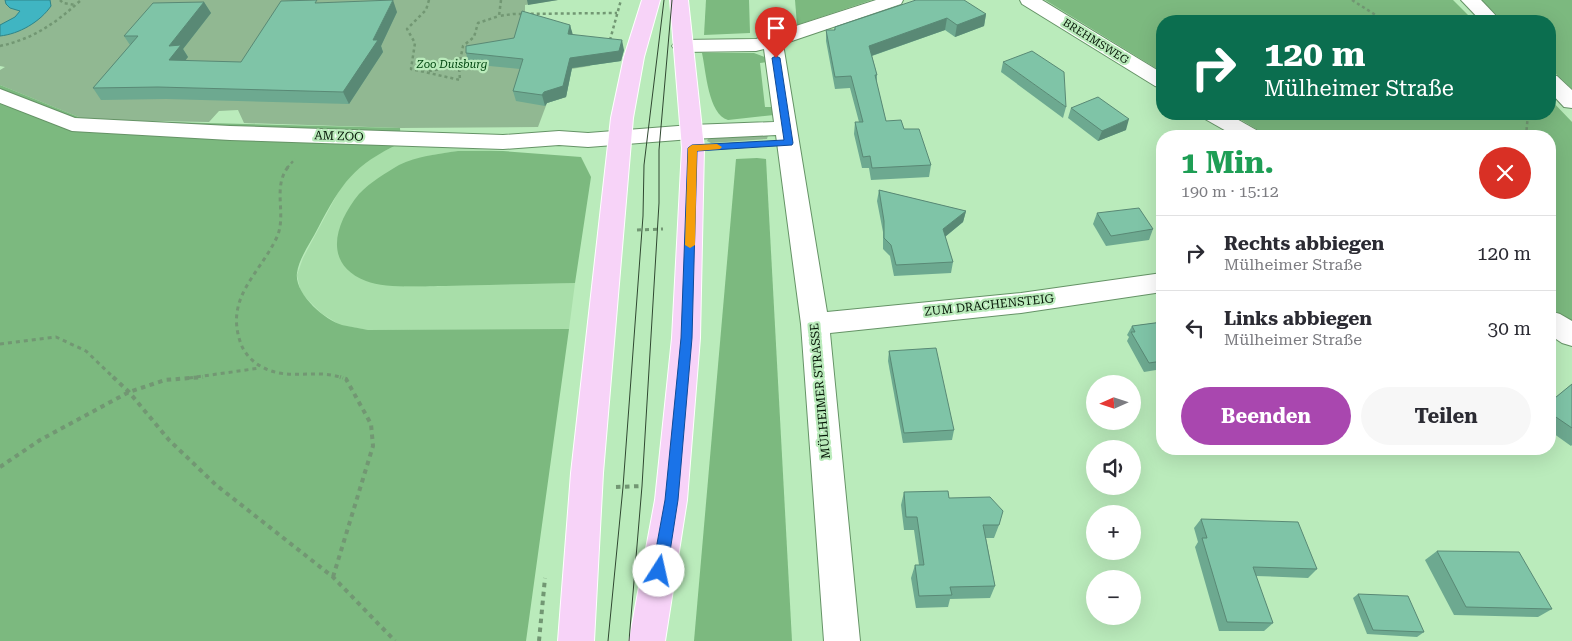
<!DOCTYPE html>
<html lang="de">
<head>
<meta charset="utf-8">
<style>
  body { margin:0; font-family:"Roboto Serif",serif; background:#f7f7f7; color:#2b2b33; height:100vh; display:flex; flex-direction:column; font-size:19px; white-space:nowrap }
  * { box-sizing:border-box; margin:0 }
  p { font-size:16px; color:#7c7c81 }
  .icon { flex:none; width:28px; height:28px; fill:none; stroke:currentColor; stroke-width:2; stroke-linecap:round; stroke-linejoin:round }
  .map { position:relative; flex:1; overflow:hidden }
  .details { position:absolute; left:1156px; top:130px; width:400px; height:325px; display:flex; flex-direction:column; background:#fff; border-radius:20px; box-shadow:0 5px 20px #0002 }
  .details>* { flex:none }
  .hud { position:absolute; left:1156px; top:15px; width:400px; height:105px; border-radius:20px; box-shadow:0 5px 20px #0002; background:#0b6e4f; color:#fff; overflow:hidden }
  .needle { width:32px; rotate:267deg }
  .fabs { position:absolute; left:1086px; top:375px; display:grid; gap:10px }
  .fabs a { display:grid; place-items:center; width:55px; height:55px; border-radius:50%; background:#fff; box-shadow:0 5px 20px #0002; font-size:25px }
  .pin { position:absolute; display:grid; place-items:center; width:42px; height:42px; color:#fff; margin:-51px -21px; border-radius:50% 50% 50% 0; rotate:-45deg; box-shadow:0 0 5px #0007 }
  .pin .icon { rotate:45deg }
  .me { position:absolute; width:55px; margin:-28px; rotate:10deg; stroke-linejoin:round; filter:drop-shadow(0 0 4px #0008) }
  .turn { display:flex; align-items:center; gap:18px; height:105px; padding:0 25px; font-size:22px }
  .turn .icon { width:65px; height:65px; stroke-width:2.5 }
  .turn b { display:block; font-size:35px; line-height:42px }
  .round { display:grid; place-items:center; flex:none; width:52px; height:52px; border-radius:26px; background:#f7f7f7 }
  .overview { display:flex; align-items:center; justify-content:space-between; height:85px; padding:0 25px }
  h1 { font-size:30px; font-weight:700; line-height:38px; color:#1e9e55 }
  .cta { display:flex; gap:10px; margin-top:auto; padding:10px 25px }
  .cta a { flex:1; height:58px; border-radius:30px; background:#a947af; color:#fff; font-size:20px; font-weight:700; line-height:58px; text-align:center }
  .cta a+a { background:#f7f7f7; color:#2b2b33 }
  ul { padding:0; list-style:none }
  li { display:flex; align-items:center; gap:15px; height:75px; padding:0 25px; border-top:1px solid #e1e1e2 }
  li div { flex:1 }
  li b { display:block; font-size:19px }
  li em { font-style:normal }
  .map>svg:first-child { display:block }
  .built { fill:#a8dea9 }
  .green { fill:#91b892 }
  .forest { fill:#7cb97f }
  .water { fill:#40b5c2; stroke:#2e8589 }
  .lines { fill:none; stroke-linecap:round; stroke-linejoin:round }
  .minor-casing { stroke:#659366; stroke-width:2 }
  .major-casing { stroke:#fff; stroke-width:2 }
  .path-far2 { stroke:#729773; stroke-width:2.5; stroke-dasharray:3 3; stroke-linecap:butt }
  .path-far1 { stroke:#729773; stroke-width:3; stroke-dasharray:4 4; stroke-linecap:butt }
  .path { stroke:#729773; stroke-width:4; stroke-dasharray:4.5 4.5; stroke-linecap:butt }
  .minor { fill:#fff; fill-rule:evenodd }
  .major { fill:#f7d3f8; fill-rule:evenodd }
  .tram { stroke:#304831; stroke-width:1 }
  .wall { fill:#6da990 }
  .shaded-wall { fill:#598975 }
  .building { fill:#7fc4a7; stroke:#598975 }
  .route { fill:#1a73e8; stroke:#114b97 }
  .slow { fill:#f59e0b }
  .labels { text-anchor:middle; stroke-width:4.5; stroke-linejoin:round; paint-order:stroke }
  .far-street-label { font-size:11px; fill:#041505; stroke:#baebbb }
  .far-park-label { font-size:11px; font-style:italic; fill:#00460f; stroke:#baebbb }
  .street-label { font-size:12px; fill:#041505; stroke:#baebbb }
</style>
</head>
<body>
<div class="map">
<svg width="1572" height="641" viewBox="0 0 1572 641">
  <rect width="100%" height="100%" fill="#baebbb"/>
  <polygon class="built" points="401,143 503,151 458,151 426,156 404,287 575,283 569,329 368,330 340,325 321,313 301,293 297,275 303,258 341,187 354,172 378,154"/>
  <g class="green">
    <polygon points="0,0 558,0 525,5 525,22 594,47 590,66 559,71 569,81 566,97 547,103 538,127 400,128 244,123 238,110 219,111 209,122 86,120 0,85 0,70 5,67 0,66"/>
    <polygon points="768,135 767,139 711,143 707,141 709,137"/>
  </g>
  <g class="forest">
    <polygon points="706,0 749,0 750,33 704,35"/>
    <polygon points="795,0 872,0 797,25"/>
    <polygon points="1045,0 1453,0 1474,21 1162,21 1162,72"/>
    <polygon points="1481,0 1572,0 1572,89 1550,68 1550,21 1503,21"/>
    <path d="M702,53H754L767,58V62L760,63L765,107H773L774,115L728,120C708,114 706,71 702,53Z"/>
    <path d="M0,85L86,120L400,128L401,143C353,165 342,183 318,228C311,242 299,258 297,273C294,293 324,320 342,325C350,327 360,328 368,330L569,329L526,641H0Z"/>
    <polygon points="1550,99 1572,122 1572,321 1550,308 1550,136 1268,136 1231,114 1550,114"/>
    <path d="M458,151H503L581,157L591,177L575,283C532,284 489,285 445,286C425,286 385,289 366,281C322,264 335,223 359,194C370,182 386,173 399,165C417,156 438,154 458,151Z"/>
    <polygon points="757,158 766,159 792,641 694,641 736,159"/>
  </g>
  <path class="water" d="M5,0H50L51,6C40,22 19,34 0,36V25L15,17L20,11L10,8L6,4Z"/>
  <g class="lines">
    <g class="minor-casing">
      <g id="minor">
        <polygon points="876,0 903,0 901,4 783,44 827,312 1021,293 1162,273 1162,292 1021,313 830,333 860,641 824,641 801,324 776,135 691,139 588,147 559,145 503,149 230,140 72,131 0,103 0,89 75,118 230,126 503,135 559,131 588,133 691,125 774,122 764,49 756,51 682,52 675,50 672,46 675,42 682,40 756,39"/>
        <polygon points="1020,0 1042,0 1162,73 1162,88 1155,86 1022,4"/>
        <polygon points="1461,0 1481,0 1501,21 1481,21"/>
        <polygon points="1550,74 1557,76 1572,90 1572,108 1564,107 1550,92"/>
        <polygon points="1202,114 1228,114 1258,131 1261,136 1235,136 1205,119"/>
        <polygon points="1550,311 1560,314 1572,321 1572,346 1562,343 1550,335"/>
      </g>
    </g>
    <g class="major-casing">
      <g id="major">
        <polygon points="642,0 660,0 644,57 633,118 603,473 594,641 558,641 571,473 611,118 624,57"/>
        <polygon points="670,0 688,0 704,148 700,338 687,500 665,641 629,641 655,500 672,338 682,148"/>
      </g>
    </g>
    <g class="path-far2">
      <polyline points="60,0 63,3 76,5"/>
      <polyline points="429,0 426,10 407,29 415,43 411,69 460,80 459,66 463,46 474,37 478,23 499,16"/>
      <polyline points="501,0 499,16 513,14 617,13"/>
      <polyline points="1352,0 1385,21"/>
      <polyline points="610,40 621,0"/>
      <path d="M0,46C33,39 56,23 81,0"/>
      <polyline points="429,71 459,66"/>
      <polyline points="1526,136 1528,114"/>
      <polyline points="287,168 295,159"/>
    </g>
    <g class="path-far1">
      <path d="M288,167C272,188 287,214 277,237C259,275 224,298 241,344C247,360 263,370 279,373C301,377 321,370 343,378"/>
      <polyline points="637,230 663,229"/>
      <polyline points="0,344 56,337 86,351 114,378"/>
      <polyline points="189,378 260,368"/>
    </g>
    <g class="path">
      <polyline points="113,377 129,392 169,440 216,485 333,577 395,641"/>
      <polyline points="0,467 40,440 129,392 165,380 203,377"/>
      <polyline points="616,487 642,486"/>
      <polyline points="333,577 373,446 371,424 346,379 340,377"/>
      <polyline points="539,641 545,578"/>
    </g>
    <use href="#minor" class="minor"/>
    <use href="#major" class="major"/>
    <g class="tram">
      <polyline points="608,641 623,487 643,216 644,165 664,0"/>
      <polyline points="629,641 642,486 659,203 659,150 672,0"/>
    </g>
  </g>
  <g class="wall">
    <polygon points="204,2 211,13 183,49 188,57 185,61 241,62 318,3 397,12 381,46 383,52 349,104 166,99 101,100 93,88 130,45 124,36"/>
    <polygon points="986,14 984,26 955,37 945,30 872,56 877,75 877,84 886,121 904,129 931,165 929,177 871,180 869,168 862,168 854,134 855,122 859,122 850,88 835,89 826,41 826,30 834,30 835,27"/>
    <polygon points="570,25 572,34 624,50 621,61 572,68 566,97 547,103 545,106 516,101 513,91 520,69 469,64 466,53"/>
    <polygon points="1003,62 1066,107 1063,118 1001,72"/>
    <polygon points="1071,108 1126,130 1098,141 1068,118"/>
    <polygon points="879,190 966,211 963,222 945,237 953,262 951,273 894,276 890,256 883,249 883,232 877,201"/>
    <polygon points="1097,213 1153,229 1149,240 1106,246 1093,224"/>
    <polygon points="1162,322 1162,369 1144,372 1127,341 1129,337 1127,335 1132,326"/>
    <polygon points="889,351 954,430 952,440 903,443 888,361"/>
    <polygon points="1572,384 1572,445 1571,446 1550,431 1550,402"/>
    <polygon points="904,492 949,498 999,525 994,538 986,538 995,586 990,598 950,599 948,607 916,608 911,578 915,565 919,565 914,530 904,530 901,505"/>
    <polygon points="1201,519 1317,569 1308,578 1256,576 1273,623 1264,631 1219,631 1195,547 1198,542 1194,528"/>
    <polygon points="1437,551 1552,609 1538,617 1454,615 1425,560"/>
    <polygon points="1358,594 1424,632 1417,637 1367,634 1353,598"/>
  </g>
  <g class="shaded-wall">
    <polygon points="393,0 397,12 381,46 383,52 349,104 343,92 373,40"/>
    <polygon points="527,0 558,0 528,5"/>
    <polygon points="204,2 211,13 183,49 188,57 176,72 169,60 169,46"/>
    <polygon points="986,14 984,26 955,37 957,25"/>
    <polygon points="947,18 945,30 868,57 869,46"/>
    <polygon points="570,25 573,35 568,34"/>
    <polygon points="622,40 624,50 621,61 572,68 566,97 547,103 545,106 542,95 570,58"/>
    <polygon points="1129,119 1126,130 1098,141 1102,131"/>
    <polygon points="966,211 963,222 941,240 943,229"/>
  </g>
  <g class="building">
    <polygon points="317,0 315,3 393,0 373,40 378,40 343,92 158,87 93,88 138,36 124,36 153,3 204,2 169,46 181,45 169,60 241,62 281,1"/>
    <polygon points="916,0 964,0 986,14 957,25 947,18 869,46 877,75 875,75 886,121 901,120 904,129 919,129 931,165 872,168 870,156 863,157 855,122 863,122 851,76 835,77 826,30 835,30 835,27"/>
    <polygon points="522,11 570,25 568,34 622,40 619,51 570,58 563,86 544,92 542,95 513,91 523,59 466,53 466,46 514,38"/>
    <polygon points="1032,51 1064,72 1066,107 1003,62"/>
    <polygon points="1098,97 1129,119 1102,131 1071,108"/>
    <polygon points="879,190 966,211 943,229 953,262 896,265 891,245 884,238 884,221"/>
    <polygon points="1139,208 1153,229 1111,236 1097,213"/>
    <polygon points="1162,322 1162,361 1149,363 1131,332 1135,332 1132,326"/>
    <polygon points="936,348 954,430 904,433 889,351"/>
    <polygon points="1572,384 1572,428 1550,413 1550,402"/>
    <polygon points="948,491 949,498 990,497 1003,511 999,525 983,525 995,586 950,587 952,595 919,596 915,565 924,565 917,517 906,517 904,492"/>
    <polygon points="1201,519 1298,522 1317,569 1253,567 1273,623 1227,622 1202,538 1207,538"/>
    <polygon points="1437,551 1519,552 1552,609 1466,607"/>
    <polygon points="1358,594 1408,596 1424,632 1373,630"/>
  </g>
  <polygon class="route" points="776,56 780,58 793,143 792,145 697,151 692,338 678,500 667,571 664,575 659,577 654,575 652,571 665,500 681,338 688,148 692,145 784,140 772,58"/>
  <polygon class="slow" points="717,144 722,147 720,149 697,151 695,245 690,248 685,245 688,148 692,145"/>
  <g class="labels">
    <g class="far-street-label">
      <text transform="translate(1096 41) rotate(32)" y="4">BREHMSWEG</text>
    </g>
    <g class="far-park-label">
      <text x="452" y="68">Zoo Duisburg</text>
    </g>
    <g class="street-label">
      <text transform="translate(339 136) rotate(2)" y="4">AM ZOO</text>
      <text transform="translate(989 305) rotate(-6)" y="4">ZUM DRACHENSTEIG</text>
      <text transform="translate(820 391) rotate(-95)" y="4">MÜLHEIMER STRASSE</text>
    </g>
  </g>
</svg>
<div class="fabs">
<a><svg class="needle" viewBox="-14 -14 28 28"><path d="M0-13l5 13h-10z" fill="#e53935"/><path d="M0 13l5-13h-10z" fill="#7c7c81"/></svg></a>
<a><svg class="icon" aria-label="sound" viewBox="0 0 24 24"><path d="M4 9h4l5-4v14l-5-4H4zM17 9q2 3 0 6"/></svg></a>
<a>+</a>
<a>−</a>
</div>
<div class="pin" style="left:776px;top:58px;background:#d93025"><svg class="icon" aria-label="arrive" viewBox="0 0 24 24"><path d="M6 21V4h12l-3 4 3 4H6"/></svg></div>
<svg class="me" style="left:659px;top:571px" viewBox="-20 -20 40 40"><circle r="19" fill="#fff"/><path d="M0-13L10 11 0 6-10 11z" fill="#1a73e8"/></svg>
<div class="hud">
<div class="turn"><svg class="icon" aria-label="right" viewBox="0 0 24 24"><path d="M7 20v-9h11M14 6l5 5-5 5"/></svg><div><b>120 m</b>Mülheimer Straße</div></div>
</div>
<section class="details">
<div class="overview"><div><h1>1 Min.</h1><p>190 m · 15:12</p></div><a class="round" style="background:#d93025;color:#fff"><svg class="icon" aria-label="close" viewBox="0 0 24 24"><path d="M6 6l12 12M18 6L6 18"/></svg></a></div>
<ul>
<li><svg class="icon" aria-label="right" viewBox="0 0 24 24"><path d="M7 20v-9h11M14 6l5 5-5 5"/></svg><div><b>Rechts abbiegen</b><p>Mülheimer Straße</p></div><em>120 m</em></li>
<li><svg class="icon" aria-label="left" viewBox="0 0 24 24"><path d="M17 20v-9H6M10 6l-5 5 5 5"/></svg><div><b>Links abbiegen</b><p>Mülheimer Straße</p></div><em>30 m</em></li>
</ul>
<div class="cta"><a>Beenden</a><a>Teilen</a></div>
</section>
</div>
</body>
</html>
